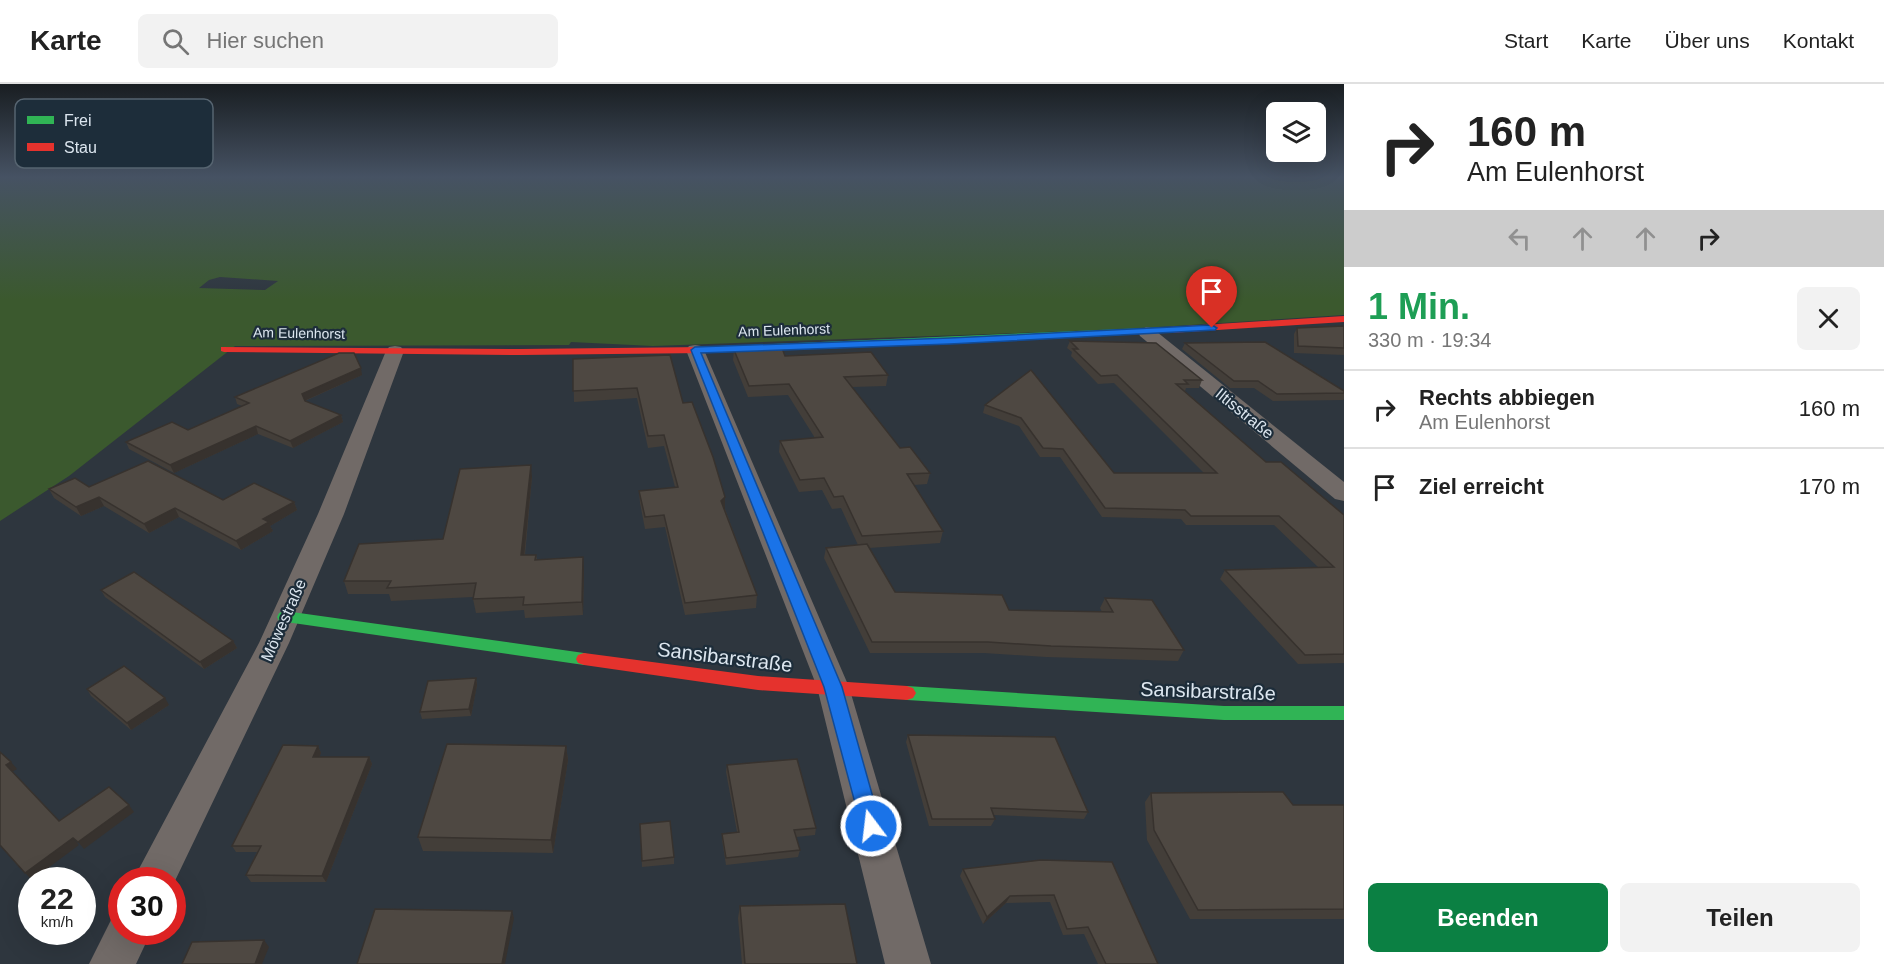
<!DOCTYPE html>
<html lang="de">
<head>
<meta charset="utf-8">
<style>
  body { margin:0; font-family:Helvetica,sans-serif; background:#f2f2f2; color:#222; height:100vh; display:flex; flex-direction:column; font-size:22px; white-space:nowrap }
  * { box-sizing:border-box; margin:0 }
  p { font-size:20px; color:#767676 }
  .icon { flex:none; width:33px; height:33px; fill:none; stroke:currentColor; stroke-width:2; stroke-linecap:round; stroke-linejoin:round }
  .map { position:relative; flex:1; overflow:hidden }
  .panel { display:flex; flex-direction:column; background:#fff; width:540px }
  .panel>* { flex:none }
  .banner { background:#fff; color:#222; overflow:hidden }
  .controls { position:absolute; left:1266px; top:18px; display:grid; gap:12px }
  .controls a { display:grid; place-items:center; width:60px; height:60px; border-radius:9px; background:#fff; box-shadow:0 6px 24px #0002; font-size:30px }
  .speed { position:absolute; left:18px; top:783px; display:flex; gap:12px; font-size:30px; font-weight:700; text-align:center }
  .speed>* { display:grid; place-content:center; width:78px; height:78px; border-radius:50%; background:#fff; box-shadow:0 6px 24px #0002; line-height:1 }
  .speed small { font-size:15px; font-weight:400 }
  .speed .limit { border:9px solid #d22; background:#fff; color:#111 }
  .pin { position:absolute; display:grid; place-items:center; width:51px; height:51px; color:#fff; margin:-62px -26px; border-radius:50% 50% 50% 0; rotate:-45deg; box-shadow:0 0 6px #0007 }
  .pin .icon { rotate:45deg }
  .me { position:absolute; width:66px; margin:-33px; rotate:345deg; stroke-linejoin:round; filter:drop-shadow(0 0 4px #0008) }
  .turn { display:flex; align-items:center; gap:21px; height:126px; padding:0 24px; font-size:27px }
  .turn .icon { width:78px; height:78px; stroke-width:2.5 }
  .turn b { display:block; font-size:42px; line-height:51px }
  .lanes { display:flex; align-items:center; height:57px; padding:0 24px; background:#0003; justify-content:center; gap:30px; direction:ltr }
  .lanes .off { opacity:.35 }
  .round { display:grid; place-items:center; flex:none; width:63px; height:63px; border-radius:9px; background:#f2f2f2 }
  .headline { display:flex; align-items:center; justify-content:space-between; height:102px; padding:0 24px }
  h1 { font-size:36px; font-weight:700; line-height:45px; color:#1e9e55 }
  .primary-button { display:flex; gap:12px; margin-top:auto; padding:12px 24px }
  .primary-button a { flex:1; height:69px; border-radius:9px; background:#0b8043; color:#fff; font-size:24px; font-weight:700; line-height:69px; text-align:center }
  .primary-button a+a { background:#f2f2f2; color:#222 }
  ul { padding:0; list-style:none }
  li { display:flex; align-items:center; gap:18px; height:78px; padding:0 24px; border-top:2px solid #e0e0e0 }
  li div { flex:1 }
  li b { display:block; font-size:22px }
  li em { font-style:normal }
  header { display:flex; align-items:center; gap:36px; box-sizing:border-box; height:84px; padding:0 30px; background:#fff; border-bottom:2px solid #e0e0e0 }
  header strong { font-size:28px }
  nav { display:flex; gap:33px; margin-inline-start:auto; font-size:21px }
  .search { width:420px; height:54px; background:#f2f2f2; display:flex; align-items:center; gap:15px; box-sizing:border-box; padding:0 21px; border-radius:9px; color:#767676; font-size:22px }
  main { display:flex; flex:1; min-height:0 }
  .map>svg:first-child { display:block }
  .green { fill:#3b592e; fill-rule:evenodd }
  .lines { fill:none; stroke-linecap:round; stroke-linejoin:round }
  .street { fill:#716a67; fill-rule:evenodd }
  .fast { fill:#30b455; fill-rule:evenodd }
  .jam { fill:#e5322d; fill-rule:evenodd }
  .wall { fill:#433e39 }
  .shaded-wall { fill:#37322e }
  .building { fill:#4e4842; stroke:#37322e; stroke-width:1.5 }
  .route { fill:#1a73e8; stroke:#114b97; stroke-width:1.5 }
  .labels { text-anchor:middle; stroke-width:4.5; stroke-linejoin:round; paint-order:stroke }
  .far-street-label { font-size:14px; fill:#dce6ef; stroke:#1d2d3a }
  .street-label { font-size:16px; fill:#dce6ef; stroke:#1d2d3a }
  .near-street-label { font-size:20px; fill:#dce6ef; stroke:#1d2d3a }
  .key { fill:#1d2d3a; stroke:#566470; stroke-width:1.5 }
  .key-label { font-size:16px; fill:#dce6ef }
</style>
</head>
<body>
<header>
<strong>Karte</strong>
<div class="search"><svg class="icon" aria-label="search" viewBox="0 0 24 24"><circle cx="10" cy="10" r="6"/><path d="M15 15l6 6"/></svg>Hier suchen</div>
<nav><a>Start</a><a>Karte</a><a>Über uns</a><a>Kontakt</a></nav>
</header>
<main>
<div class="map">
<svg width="1344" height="880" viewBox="0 0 1344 880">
  <rect width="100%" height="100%" fill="#2e363e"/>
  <path class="green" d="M0,93H1344V231L1128,245L653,262L571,258L569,261L235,262L69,392L0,437ZM220,193L278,197L265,206L199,204L209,196Z"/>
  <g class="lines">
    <g class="street">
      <polygon points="1146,243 1152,244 1344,398 1344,417 1335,415 1140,252 1138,248"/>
      <polygon points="695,261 701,262 704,266 849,603 931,880 885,880 817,603 686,266 689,262"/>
      <polygon points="395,262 401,263 404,267 344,430 289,559 172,803 172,796 133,796 259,559 318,430 386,267 389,263"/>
      <polygon points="122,829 122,848 151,848 136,880 89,880 113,832"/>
    </g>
    <g class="fast">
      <polygon points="1170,243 1174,246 1173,248 705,269 700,266 705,263"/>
      <polygon points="285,527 584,569 590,571 592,575 590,579 584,581 279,537 277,533 279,529"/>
      <polygon points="907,602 1224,622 1344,622 1344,636 1224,636 907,616 901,614 898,609 901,604"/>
    </g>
    <g class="jam">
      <polygon points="1344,232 1344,238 1170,249 1166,246 1170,243"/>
      <polygon points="221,263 520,265 705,263 710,266 705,269 520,271 224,268 221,267"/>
      <polygon points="584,569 758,592 907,602 913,604 916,609 913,614 907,616 758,606 584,581 578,579 576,575 578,571"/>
    </g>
  </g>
  <g class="wall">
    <polygon points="1344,242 1344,271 1294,269 1294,250 1297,244"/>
    <polygon points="1070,257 1202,296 1199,304 1186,304 1185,307 1266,378 1344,431 1344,579 1298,580 1220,495 1225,486 1318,483 1274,441 1186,441 1181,435 1102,433 1060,373 1040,373 1019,342 983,329 985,321 1031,286 1114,389 1204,389 1114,299 1098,300 1071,272 1072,268 1067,264"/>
    <polygon points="1185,259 1344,307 1344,315 1343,316 1273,317 1254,304 1230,304 1182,265"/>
    <polygon points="734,266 785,272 888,291 886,302 852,303 900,364 930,389 927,400 914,401 943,447 940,459 869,464 895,508 1009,526 1102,528 1100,524 1105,514 1184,566 1178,577 1046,573 984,569 870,569 824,474 826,464 858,461 841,424 832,425 822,406 799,408 779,368 780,357 815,354 788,311 748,313 733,276"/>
    <polygon points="573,275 683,319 725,425 757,511 756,524 685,531 665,443 645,445 640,419 639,407 675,403 664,362 648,364 637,314 574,318"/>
    <polygon points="362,291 305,317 341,331 343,338 293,364 258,350 174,389 129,365 126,358 188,346 242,322 237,320 235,313"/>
    <polygon points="532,393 525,471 536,471 537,475 584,486 583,531 525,534 524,526 476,529 473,515 473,513 391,517 389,510 348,510 344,497 443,455"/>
    <polygon points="89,403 223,416 294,418 297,426 270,442 273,447 241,466 179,433 149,449 104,422 81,432 54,414 49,405"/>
    <polygon points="101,506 233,557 237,564 204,585 105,513"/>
    <polygon points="476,594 477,601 471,632 422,635 420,628"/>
    <polygon points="87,605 169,621 131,646 91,612"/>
    <polygon points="908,651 1088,728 1084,735 993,731 995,735 991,742 929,742 906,658"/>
    <polygon points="318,662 321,669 319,673 369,673 372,680 326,798 251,798 246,791 257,768 236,768 232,762"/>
    <polygon points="566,662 568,676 553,769 423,767 418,753"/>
    <polygon points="727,681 816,744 815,751 796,753 800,766 798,773 726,781 722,756 722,750 737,748 726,688"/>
    <polygon points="1151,709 1293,721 1344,721 1344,835 1190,835 1147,756 1145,718"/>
    <polygon points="640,740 674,773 674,780 642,783"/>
    <polygon points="1041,776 1158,880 1098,880 1084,850 1063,851 1050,818 1006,819 983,840 960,792 963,785"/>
    <polygon points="740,822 857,880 742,880 738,834"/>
  </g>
  <g class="shaded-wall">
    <polygon points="361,284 362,291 304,317 302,310"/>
    <polygon points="341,331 343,338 293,364 290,357"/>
    <polygon points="256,342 258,350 174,389 170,381"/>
    <polygon points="531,381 532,393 523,484 521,471"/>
    <polygon points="99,413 104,422 81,432 76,423"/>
    <polygon points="725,413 725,425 721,429 721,417"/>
    <polygon points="294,418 297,426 270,442 273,447 241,466 236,457 263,435"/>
    <polygon points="175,424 179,433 149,449 144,440"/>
    <polygon points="583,473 584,486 583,531 582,518"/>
    <polygon points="233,557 237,564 204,585 200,578"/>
    <polygon points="476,594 477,601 471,632 469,625"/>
    <polygon points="165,614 169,621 131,646 127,639"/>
    <polygon points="318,662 321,669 316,680 313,673"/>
    <polygon points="566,662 568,676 553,769 551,756"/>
    <polygon points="369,673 372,680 326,798 322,792"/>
    <polygon points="11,678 17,685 12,688 6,681"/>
    <polygon points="129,721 134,728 84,765 78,758"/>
    <polygon points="73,754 79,761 32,796 25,789"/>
    <polygon points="1010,812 1006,819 983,840 987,833"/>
    <polygon points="512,827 514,834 505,880 502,880"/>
    <polygon points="264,856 269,863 262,880 255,880"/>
  </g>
  <g class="building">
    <polygon points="1344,242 1344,264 1298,262 1297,244"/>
    <polygon points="1070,257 1156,259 1202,296 1184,296 1188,300 1176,300 1266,378 1281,378 1344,431 1344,570 1305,571 1225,486 1334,483 1279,432 1191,432 1185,426 1105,424 1063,365 1043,364 1021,334 985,321 1031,286 1114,389 1217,389 1117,291 1101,292 1073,265 1078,265"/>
    <polygon points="1265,258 1344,307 1344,309 1277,310 1258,297 1234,297 1185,259"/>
    <polygon points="782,264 785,272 871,268 888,291 844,293 900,364 910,363 930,389 907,390 943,447 862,452 843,412 834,413 824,394 800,396 780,357 823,353 789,300 749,302 734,266"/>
    <polygon points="339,269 354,269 361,284 302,310 305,317 341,331 290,357 256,342 170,381 126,358 172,338 188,346 249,319 235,313"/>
    <polygon points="670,271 683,319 692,318 713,373 725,413 721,417 757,511 685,519 664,431 645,433 639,407 678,403 664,351 648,352 637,304 573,307 573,275"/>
    <polygon points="148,377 223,416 254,399 294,418 263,435 269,438 236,457 175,424 144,440 99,413 76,423 49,405 75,394 89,403"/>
    <polygon points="531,381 521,471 536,471 535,476 583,473 582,518 523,521 524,513 473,515 476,499 387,504 391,497 344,497 359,460 443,455 460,385"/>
    <polygon points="867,460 895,508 1002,511 1009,526 1113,528 1105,514 1152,516 1184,566 1051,562 988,558 872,558 826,464"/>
    <polygon points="134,488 233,557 200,578 101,506"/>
    <polygon points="124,582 165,614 127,639 87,605"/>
    <polygon points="476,594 469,625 420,628 428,597"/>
    <polygon points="908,651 1055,653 1088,728 991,724 995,735 932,735"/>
    <polygon points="447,660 566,662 551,756 418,753"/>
    <polygon points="283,661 318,662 313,673 369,673 322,792 246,791 261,762 232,762"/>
    <polygon points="0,668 11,678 6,681 59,737 109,703 129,721 78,758 73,754 25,789 0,761"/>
    <polygon points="797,675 816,744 794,746 800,766 726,774 722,750 739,748 727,681"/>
    <polygon points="1283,708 1293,721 1344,721 1344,825 1198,826 1154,746 1151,709"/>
    <polygon points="670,737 674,773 642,777 640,740"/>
    <polygon points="1041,776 1112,778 1158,880 1106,880 1088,843 1067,845 1054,811 1010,812 987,833 963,785"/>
    <polygon points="845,820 857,880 745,880 740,822"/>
    <polygon points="375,825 512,827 502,880 357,880"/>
    <polygon points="264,856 255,880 182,880 192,858"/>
  </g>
  <linearGradient id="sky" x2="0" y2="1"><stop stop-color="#191e22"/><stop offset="0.43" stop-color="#465263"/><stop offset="1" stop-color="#465263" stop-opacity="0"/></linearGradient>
  <rect width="1344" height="216" fill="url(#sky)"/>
  <polygon class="route" points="1212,241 1217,244 1215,246 950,260 701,269 842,603 881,742 878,749 871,751 863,749 824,603 691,266 695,263 950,254"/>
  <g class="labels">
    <g class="far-street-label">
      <text transform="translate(784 246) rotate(-2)" y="5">Am Eulenhorst</text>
      <text transform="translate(299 249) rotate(1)" y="5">Am Eulenhorst</text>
    </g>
    <g class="street-label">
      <text transform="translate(1245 329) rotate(39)" y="6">Iltisstraße</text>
      <text transform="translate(283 536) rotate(-66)" y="6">Möwestraße</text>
    </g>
    <g class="near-street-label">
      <text transform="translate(725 573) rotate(7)" y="7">Sansibarstraße</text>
      <text transform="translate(1208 607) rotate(2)" y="7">Sansibarstraße</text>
    </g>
  </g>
  <rect x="15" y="15" width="198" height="69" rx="9" class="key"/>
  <rect x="27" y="32" width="27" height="8" fill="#30b455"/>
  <rect x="27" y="59" width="27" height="8" fill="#e5322d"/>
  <g class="key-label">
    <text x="64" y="42">Frei</text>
    <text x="64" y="69">Stau</text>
  </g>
</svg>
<div class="controls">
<a><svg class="icon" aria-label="layers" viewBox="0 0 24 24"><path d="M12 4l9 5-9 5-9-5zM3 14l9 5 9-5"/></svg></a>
</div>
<div class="speed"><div>22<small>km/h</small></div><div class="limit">30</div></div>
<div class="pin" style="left:1212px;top:244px;background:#d93025"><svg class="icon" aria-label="arrive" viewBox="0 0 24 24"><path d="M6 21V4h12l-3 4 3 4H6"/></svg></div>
<svg class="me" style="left:871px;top:742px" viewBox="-20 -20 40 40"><circle r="17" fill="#1a73e8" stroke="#fff" stroke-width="3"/><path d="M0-11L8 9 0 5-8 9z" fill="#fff"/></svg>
</div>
<section class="panel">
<div class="banner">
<div class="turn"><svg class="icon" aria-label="right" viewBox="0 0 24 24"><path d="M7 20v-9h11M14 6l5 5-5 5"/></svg><div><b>160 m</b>Am Eulenhorst</div></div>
<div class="lanes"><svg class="icon off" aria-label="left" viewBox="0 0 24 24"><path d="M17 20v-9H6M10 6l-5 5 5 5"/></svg><svg class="icon off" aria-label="ahead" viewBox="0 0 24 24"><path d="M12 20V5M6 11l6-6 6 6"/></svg><svg class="icon off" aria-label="ahead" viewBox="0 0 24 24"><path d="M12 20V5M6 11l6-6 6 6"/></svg><svg class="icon" aria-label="right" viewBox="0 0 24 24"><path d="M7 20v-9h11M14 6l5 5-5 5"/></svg></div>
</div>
<div class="headline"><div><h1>1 Min.</h1><p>330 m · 19:34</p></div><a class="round"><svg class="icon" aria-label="close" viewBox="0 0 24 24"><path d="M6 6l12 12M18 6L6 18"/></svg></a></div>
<ul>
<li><svg class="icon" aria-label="right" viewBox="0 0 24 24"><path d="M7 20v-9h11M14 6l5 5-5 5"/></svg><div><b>Rechts abbiegen</b><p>Am Eulenhorst</p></div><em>160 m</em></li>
<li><svg class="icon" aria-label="arrive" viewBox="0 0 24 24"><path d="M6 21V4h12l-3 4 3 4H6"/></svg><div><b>Ziel erreicht</b></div><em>170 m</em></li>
</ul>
<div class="primary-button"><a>Beenden</a><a>Teilen</a></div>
</section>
</main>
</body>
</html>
